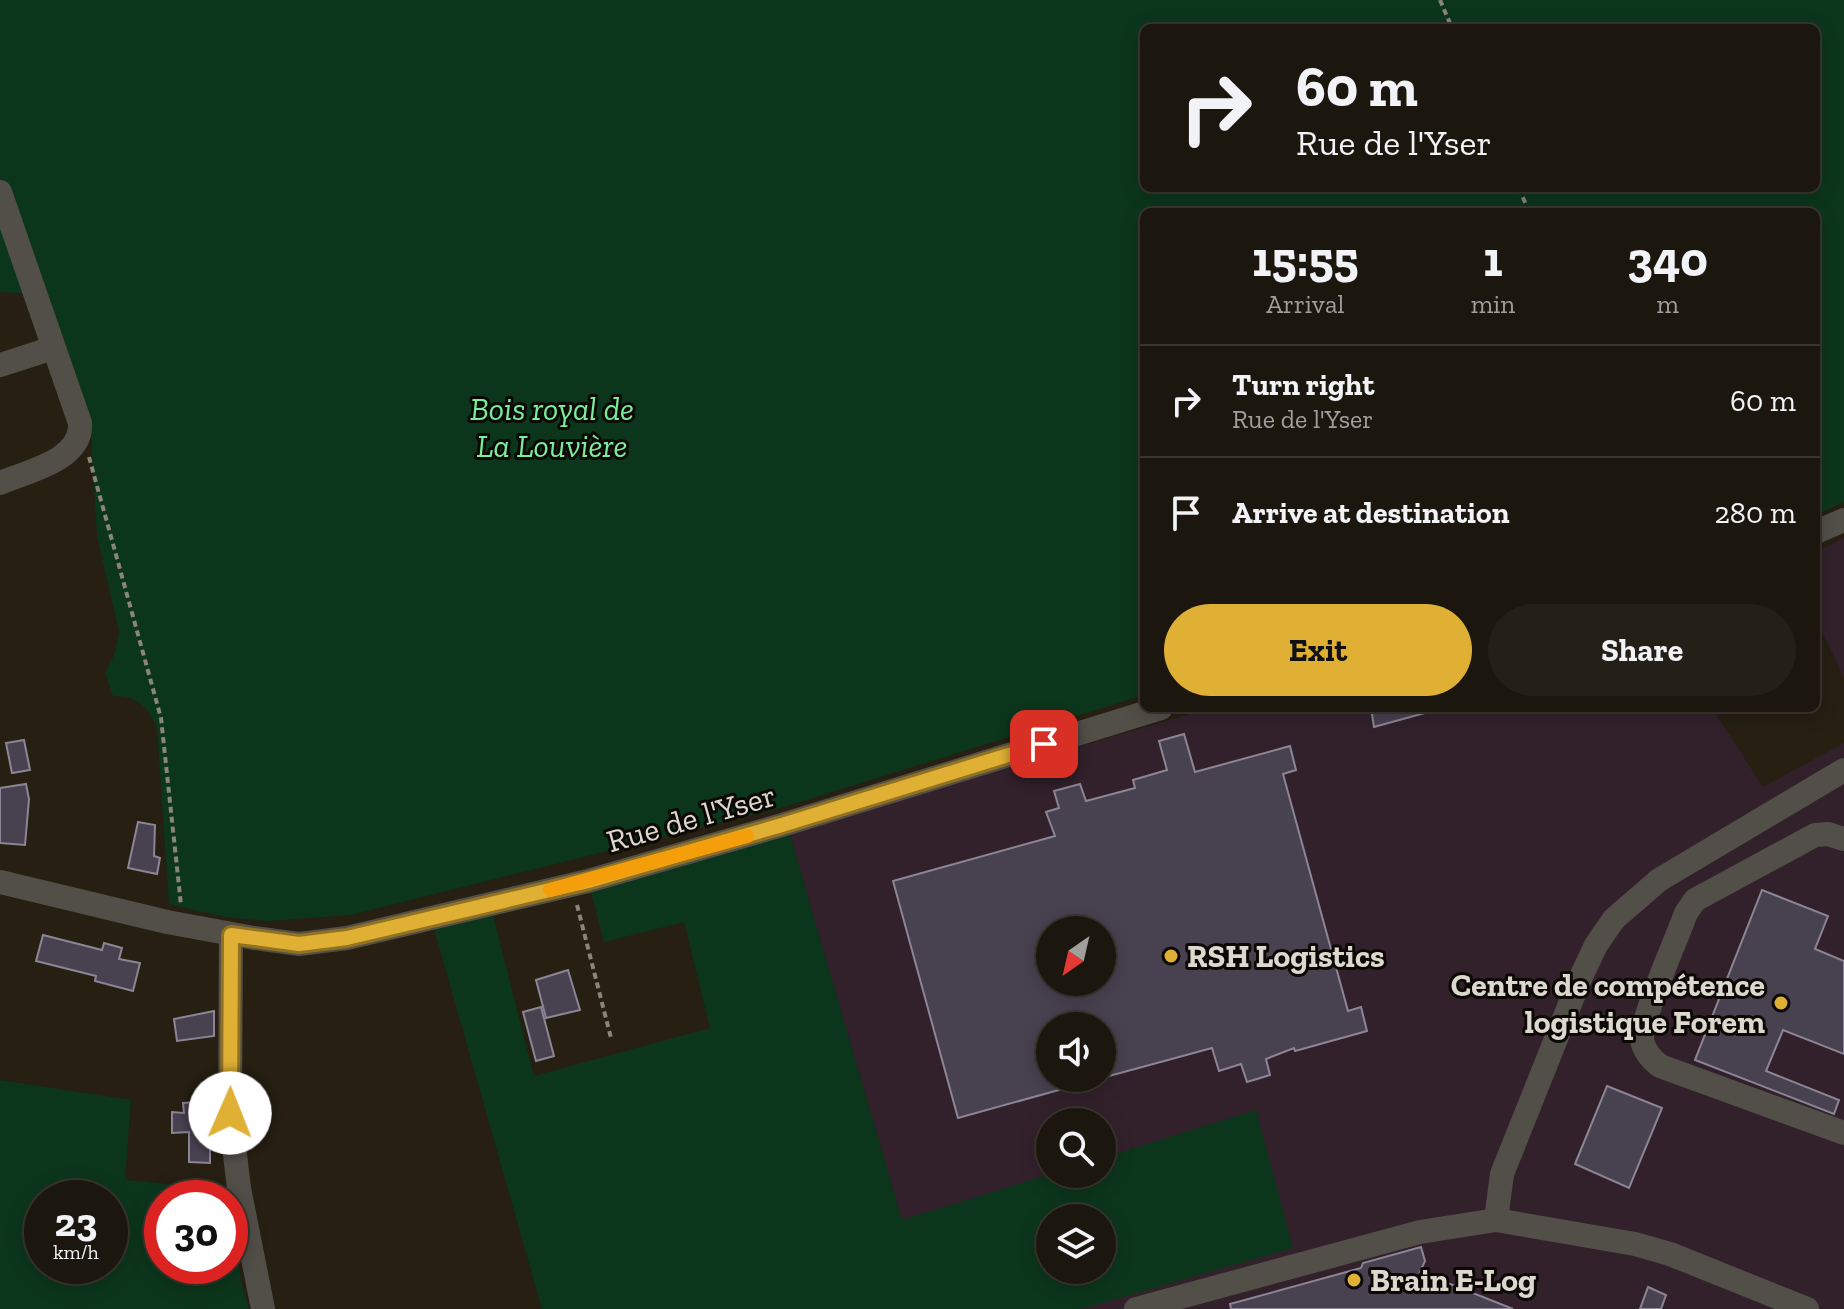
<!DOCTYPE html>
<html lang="en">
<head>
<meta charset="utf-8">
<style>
  body { margin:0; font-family:"Zilla Slab",serif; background:#252017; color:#f1f3f6; height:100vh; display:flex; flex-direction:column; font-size:30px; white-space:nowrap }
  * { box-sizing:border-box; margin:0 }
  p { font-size:26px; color:#a09f9e }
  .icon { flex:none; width:44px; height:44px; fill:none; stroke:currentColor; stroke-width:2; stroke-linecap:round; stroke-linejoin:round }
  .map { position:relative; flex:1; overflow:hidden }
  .details { position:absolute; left:1140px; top:208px; width:680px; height:504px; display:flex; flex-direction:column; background:#1c170e; border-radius:12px; box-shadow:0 4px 20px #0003,0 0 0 2px #3a362e }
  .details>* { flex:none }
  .guide { position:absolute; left:1140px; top:24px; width:680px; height:168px; border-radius:12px; box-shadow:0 4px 20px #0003,0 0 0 2px #3a362e; background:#1c170e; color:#f1f3f6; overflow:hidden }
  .needle { width:52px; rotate:214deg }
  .controls { position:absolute; left:1036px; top:916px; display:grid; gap:16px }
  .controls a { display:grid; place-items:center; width:80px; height:80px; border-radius:50%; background:#1c170e; box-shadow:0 4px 20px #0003,0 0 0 2px #3a362e; font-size:40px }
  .speed { position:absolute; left:24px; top:1180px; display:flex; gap:16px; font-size:40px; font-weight:700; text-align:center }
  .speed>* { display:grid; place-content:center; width:104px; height:104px; border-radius:50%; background:#1c170e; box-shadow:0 4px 20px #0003,0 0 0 2px #3a362e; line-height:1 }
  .speed small { font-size:20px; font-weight:400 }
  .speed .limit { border:12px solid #d22; background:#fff; color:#111 }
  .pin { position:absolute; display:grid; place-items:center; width:68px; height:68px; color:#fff; margin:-34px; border-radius:16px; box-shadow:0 4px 12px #0006 }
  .me { position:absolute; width:88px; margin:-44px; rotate:1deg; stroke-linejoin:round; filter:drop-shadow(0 0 6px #0008) }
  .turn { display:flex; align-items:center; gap:28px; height:168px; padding:0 24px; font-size:36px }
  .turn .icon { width:104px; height:104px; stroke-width:2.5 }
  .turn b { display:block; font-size:56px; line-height:68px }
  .eta { display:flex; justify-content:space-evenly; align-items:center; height:136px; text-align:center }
  .eta b { font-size:48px; font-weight:700; line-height:56px }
  .action { display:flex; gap:16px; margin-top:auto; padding:16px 24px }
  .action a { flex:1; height:92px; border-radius:48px; background:#dfb034; color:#111; font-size:32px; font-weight:700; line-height:92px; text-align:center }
  .action a+a { background:#252017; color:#f1f3f6 }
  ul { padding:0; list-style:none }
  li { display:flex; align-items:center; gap:24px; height:112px; padding:0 24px; border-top:2px solid #3a362e }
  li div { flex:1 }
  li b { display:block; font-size:30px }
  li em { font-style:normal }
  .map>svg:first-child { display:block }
  .industrial { fill:#32212b; fill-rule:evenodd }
  .green { fill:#0c361b; fill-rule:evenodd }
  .building { fill:#484150; stroke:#8c8595; stroke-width:2; fill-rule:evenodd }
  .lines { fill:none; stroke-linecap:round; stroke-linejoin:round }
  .path { stroke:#8a8479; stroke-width:4; stroke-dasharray:6 4; stroke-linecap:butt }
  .minor { stroke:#524e48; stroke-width:24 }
  .route-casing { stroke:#917222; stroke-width:20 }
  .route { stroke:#dfb034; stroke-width:14 }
  .slow { stroke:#f59e0b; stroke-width:14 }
  .poi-dot { fill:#dfb034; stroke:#0c0905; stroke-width:3 }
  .labels { text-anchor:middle; stroke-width:6; stroke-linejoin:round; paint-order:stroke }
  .park-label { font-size:32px; font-style:italic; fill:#7aed9b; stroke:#0c0905 }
  .street-label { font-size:32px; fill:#ddd8cf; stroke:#0c0905 }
  .poi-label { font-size:32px; font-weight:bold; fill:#ddd8cf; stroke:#0c0905; text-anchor:start }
</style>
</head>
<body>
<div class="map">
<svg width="1844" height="1309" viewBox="0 0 1844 1309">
  <rect width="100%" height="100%" fill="#261f12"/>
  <g class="industrial">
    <polygon points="1844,538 1844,678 1816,619 1816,552"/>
    <path d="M1210,708H1712L1763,787L1844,743V1309H924L902,1221L789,832ZM1050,930H1102V982H1050ZM1050,1026H1102V1078H1050ZM1050,1122H1102V1174H1050ZM1050,1218H1102V1270H1050Z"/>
  </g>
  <g class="green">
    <path d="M0,0H1844V502L1816,515V212H1144V695L784,807L351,915L267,921L225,917L169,904L157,729C150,708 137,695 113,696L105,673L115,653L119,632L97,536L91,433L34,294L0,292ZM1144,28H1816V188H1144Z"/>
    <path d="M789,832L902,1220L1050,1174H1102V1158L1256,1110L1293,1248L1081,1309H542L431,918L490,904L534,1076L710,1028L684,922L604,942L588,881ZM1050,1218H1102V1270H1050Z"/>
    <path d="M0,1080L131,1100L125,1180L181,1185L210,1198L229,1197V1198H162V1266H230V1203L242,1285L249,1309H0ZM42,1198H110V1266H42Z"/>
  </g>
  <g class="building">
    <polygon points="1371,708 1425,708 1425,713 1374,727"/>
    <path d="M1184,734L1195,772L1290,746L1296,770L1283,774L1348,1011L1361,1007L1367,1031L1295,1051L1294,1048L1266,1059L1270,1075L1247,1082L1241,1064L1219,1071L1212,1048L1102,1078V1026H1050V1078H1083L1084,1083L958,1118L893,881L1055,836L1046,812L1059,808L1054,791L1080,784L1086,801L1135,788L1133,780L1167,770L1159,741ZM1050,930H1102V982H1050Z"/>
    <polygon points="24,740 30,770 12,773 6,743"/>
    <polygon points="26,784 29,799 25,845 0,843 0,788"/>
    <polygon points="138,822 155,825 154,856 160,858 157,874 128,868"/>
    <polygon points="1762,890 1828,916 1815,949 1844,961 1844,1054 1783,1030 1766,1071 1839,1100 1834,1114 1695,1060"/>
    <polygon points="43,935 102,950 104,943 122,948 119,959 140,963 133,991 95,981 96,976 36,961"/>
    <polygon points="568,970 580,1010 546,1018 536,980"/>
    <polygon points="541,1007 554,1056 536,1061 523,1012"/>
    <polygon points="214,1011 214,1036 177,1041 174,1019"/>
    <polygon points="1607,1086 1662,1108 1629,1188 1575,1164"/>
    <polygon points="215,1101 213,1125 216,1125 219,1147 210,1148 210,1163 189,1162 189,1132 172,1133 172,1112 184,1113 183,1103"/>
    <polygon points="1421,1247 1425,1261 1420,1272 1513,1309 1231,1309 1230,1304 1361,1268 1363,1263"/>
    <polygon points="1648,1287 1666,1295 1661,1309 1640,1309"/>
  </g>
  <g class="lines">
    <g class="path">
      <polyline points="1440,0 1452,28"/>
      <polyline points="1519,188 1529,212"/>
      <polyline points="89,457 161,718 181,905"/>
      <polyline points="577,905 611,1038"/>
    </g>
    <g class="minor">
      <path d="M0,192L80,423C83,460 28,471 0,483"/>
      <polyline points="0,365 53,348"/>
      <polyline points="1816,532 1844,520"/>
      <path d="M1844,839L1828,834L1815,835L1695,900L1686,913C1678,936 1640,1021 1642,1040C1644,1051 1651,1059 1660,1066L1844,1133"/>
      <polyline points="0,882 167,922 254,938 299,944 347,938 588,881 782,825 1161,708"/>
      <polyline points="231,935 230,1113 239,1188 263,1309"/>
      <polyline points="1496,1220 1502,1174 1580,979 1596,945 1614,919 1659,880 1844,770"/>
      <polyline points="1136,1309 1420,1232 1496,1220 1635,1244 1670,1254 1807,1309"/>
    </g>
  </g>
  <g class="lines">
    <g class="route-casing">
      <polyline id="route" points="230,1113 231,935 299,944 347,938 588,881 782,825 1044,744"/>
    </g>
    <use href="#route" class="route"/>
    <polyline class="slow" points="550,890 747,836"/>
  </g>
  <g class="poi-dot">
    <circle cx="1171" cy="956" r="8"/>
    <circle cx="1781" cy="1003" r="8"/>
    <circle cx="1354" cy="1280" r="8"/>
  </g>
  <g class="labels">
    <g class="park-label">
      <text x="552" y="420">Bois royal de<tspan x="552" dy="37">La Louvière</tspan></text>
    </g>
    <g class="street-label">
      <text transform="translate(691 818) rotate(-16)" y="11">Rue de l'Yser</text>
    </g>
    <g class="poi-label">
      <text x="1187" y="967">RSH Logistics</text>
      <text x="1765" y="996" text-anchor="end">Centre de compétence<tspan x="1765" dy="37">logistique Forem</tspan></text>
      <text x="1370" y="1291">Brain E-Log</text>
    </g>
  </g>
</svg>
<div class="controls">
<a><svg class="needle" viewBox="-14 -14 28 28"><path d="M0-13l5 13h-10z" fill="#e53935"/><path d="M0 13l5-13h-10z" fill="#a09f9e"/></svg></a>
<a><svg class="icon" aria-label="sound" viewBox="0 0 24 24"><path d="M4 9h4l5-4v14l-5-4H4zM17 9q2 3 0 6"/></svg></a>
<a><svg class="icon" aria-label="search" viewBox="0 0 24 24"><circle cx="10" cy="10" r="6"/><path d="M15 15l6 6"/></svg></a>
<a><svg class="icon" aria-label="layers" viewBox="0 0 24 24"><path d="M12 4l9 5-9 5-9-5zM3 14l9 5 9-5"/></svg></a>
</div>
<div class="speed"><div>23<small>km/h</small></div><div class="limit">30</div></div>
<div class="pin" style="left:1044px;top:744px;background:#d93025"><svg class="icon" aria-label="arrive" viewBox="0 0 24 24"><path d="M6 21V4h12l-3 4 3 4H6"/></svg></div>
<svg class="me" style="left:230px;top:1113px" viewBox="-20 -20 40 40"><circle r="19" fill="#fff"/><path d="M0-13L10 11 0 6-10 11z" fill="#dfb034"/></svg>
<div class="guide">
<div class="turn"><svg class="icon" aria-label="right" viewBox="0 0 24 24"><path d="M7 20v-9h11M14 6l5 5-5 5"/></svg><div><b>60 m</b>Rue de l'Yser</div></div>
</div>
<section class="details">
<div class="eta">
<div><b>15:55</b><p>Arrival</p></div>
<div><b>1</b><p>min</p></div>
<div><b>340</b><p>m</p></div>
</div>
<ul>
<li><svg class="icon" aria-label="right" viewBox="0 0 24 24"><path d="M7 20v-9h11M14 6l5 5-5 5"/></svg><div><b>Turn right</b><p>Rue de l'Yser</p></div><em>60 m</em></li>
<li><svg class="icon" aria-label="arrive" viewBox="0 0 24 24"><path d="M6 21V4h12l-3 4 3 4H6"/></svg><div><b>Arrive at destination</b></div><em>280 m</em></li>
</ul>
<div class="action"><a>Exit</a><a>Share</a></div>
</section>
</div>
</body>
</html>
